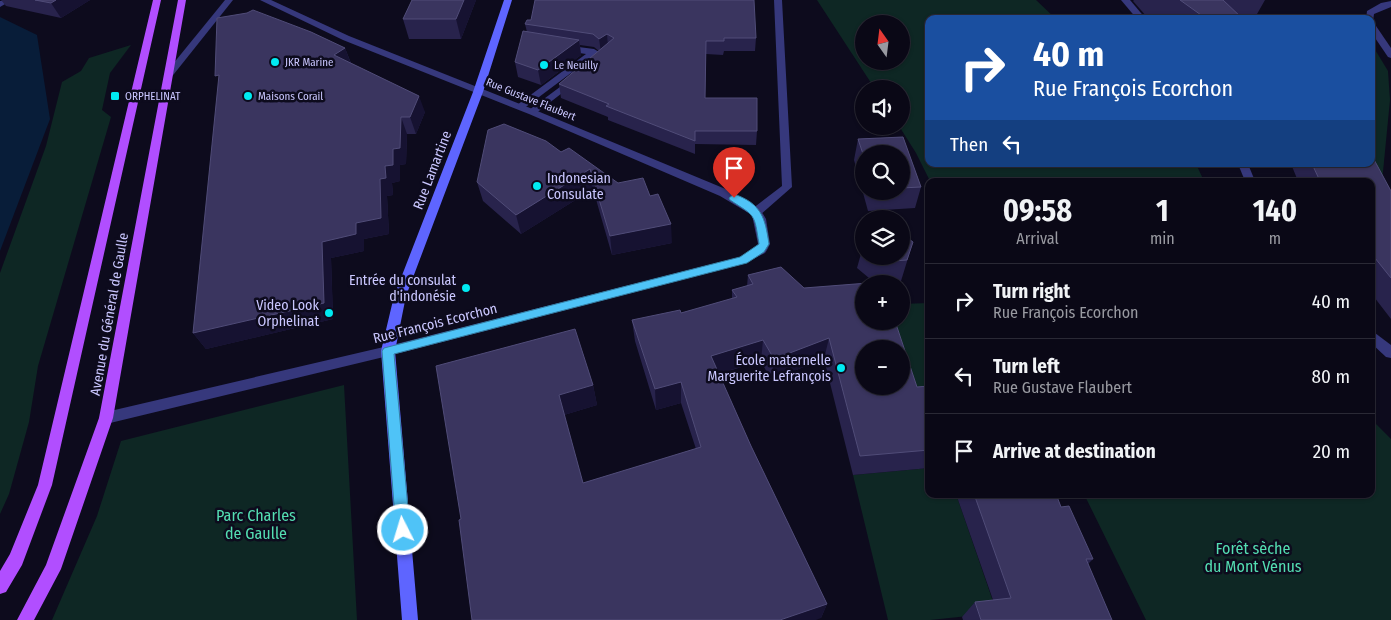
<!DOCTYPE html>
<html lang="en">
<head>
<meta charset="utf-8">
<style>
  body { margin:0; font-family:"Fira Sans Condensed",sans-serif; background:#13111f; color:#f1f3f6; height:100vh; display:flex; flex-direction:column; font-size:19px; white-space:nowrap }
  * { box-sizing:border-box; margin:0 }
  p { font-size:16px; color:#999aa1 }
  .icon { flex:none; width:28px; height:28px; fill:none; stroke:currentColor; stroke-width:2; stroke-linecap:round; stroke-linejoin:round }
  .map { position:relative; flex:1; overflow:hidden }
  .details { position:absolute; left:925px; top:178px; width:450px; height:320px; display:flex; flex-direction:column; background:#0a0816; border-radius:10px; box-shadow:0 1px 4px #0004,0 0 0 1px #2a2935 }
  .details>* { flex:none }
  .hud { position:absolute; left:925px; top:15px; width:450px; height:152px; border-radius:10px; box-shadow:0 1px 4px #0004,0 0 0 1px #2a2935; background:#1a4fa0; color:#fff; overflow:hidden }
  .needle { width:32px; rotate:346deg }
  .controls { position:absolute; left:855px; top:15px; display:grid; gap:10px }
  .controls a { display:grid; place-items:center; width:55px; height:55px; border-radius:50%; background:#0a0816; box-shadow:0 1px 4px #0004,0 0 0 1px #2a2935; font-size:25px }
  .pin { position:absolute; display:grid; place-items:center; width:42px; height:42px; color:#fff; margin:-51px -21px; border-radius:50% 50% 50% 0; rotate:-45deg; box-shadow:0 0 5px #0007 }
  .pin .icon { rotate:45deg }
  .me { position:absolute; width:55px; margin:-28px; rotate:355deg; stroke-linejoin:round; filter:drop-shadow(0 0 4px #0008) }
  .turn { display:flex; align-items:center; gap:18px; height:105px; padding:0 25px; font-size:22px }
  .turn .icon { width:65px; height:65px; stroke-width:2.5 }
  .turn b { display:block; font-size:35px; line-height:42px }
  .then { display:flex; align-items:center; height:48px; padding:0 25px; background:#0003; gap:10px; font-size:19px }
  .eta { display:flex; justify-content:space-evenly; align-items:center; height:85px; text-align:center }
  .eta b { font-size:30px; font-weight:700; line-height:35px }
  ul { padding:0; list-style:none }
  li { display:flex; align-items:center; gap:15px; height:75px; padding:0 25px; border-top:1px solid #2a2935 }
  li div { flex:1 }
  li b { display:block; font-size:19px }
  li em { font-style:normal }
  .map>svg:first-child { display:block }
  .green { fill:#0e2724; fill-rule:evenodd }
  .water { fill:#081d39 }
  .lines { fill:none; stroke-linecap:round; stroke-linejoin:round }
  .lane { fill:#36387c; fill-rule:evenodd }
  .street { fill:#36387c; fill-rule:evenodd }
  .secondary { fill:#5e65ff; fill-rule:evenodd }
  .primary { fill:#b14eff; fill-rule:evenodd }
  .wall { fill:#28234c; fill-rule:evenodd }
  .shaded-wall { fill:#161231 }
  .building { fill:#3a355f; stroke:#504c78; fill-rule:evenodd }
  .route { fill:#4fc3f7; stroke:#337fa1 }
  .poi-dot { fill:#00eaf2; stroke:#0d0b1d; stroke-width:2 }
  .labels { text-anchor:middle; stroke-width:5; stroke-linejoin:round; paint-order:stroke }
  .far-poi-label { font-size:11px; fill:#cac7ff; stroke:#0d0b1d; text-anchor:start }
  .far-street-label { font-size:11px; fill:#cac7ff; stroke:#0d0b1d }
  .street-label { font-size:14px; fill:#cac7ff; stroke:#0d0b1d }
  .poi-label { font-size:14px; fill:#cac7ff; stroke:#0d0b1d; text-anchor:end }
  .near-park-label { font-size:16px; fill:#54deb2; stroke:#0d0b1d }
</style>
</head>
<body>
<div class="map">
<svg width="1391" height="620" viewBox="0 0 1391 620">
  <rect width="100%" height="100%" fill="#0d0b1d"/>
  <g class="green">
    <path d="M817,0H1036L1056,19H929V164H1196L1204,181H930L916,153L899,126H901V89H875ZM864,24H901V61H864Z"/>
    <polygon points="1371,43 1388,71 1390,100 1382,182 1371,164"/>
    <polygon points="131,45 110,73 102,110 111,117 38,366 29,422 9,494 0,514 0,273 46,146 62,82 81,71 89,58"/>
    <polygon points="929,303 929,406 909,408 901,349 881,321 901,321 901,304"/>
    <polygon points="344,385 357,620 52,620 97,516 121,441"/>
    <polygon points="1371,419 1391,439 1391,620 1146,620 1084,494 1371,494"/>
    <polygon points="929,468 929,494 956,494 997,613 930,620 888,620 853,475"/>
  </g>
  <polygon class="water" points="0,17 37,35 50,119 0,251"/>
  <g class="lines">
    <g class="lane">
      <polygon points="12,0 0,7 0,1"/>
      <polygon points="774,0 782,0 792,187 760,215 756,216 750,212 752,209 782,186"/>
      <polygon points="563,45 594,49 599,52 523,109 517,109 517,105 586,54 560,50 560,46"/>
      <polygon points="572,78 577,81 575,83 535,114 529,114 529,110"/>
    </g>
    <g class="street">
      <polygon points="225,0 233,0 170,79 164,79 164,75"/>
      <polygon points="260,0 271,0 349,36 535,110 728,190 760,209 766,219 770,244 767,250 765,253 743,264 388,356 106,424 101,422 99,418 101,414 106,412 388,346 740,257 757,247 758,244 752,215 720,196 529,114 343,40"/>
      <polygon points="1121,0 1130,0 1146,19 1137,19"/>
      <polygon points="1391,1 1391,7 1374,14 1373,21 1371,21 1371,19 1366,19 1367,11 1381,3"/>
      <polygon points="1371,22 1374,23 1391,48 1391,58 1388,57 1371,32"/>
      <polygon points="1238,164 1248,164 1255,181 1245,181"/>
      <polygon points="1371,330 1391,345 1391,358 1386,357 1371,343"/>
    </g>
    <polygon class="secondary" points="504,0 512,0 483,92 406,296 395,351 418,620 402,620 381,351 394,296 473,92"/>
    <g class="primary">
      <polygon points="153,0 161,0 52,485 22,565 6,592 0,594 0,571 10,554 38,485"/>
      <polygon points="178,0 186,0 113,418 61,569 34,620 17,620 46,565 99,418"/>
    </g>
  </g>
  <g class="wall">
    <polygon points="1,0 90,0 61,18 6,6"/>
    <polygon points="412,0 476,0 461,39 409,39 403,19"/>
    <polygon points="1134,0 1265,0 1257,14 1238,14 1243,19 1174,19 1171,16 1147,17 1133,1"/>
    <polygon points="247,13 345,48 351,63 425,112 416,134 407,134 406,164 400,165 400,181 392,183 393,195 387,196 389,234 364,239 364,251 331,258 333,319 206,349 193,333"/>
    <polygon points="531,20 756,38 755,51 724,51 723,55 706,54 705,98 757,131 756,145 695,144 695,154 608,120 608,117 561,98 559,84 599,51 594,47 580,45 581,55 541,85 518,77 515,62 527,32 525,24"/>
    <path d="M903,137L921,187L915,208L868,211L854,160L858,139ZM864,154H901V191H864Z"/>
    <polygon points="569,148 672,243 612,255 593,189 521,234 483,201 477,182 561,152"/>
    <polygon points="1291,164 1371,164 1391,191 1391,319 1371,293 1371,181 1298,181"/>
    <polygon points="913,242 901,281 881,283 917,387 929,386 929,468 853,475 824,359 771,380 761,361 719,374 751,446 827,604 821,618 461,519 593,385 597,405 564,415 583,483 696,449 681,403 656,410 635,341 632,320 681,313 732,299 732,290 747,286 748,275 804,288 875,283 857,268 864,243 864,256 901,256"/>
    <polygon points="956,494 1056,494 1061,507 1093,559 1088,564 1112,620 963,620 962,617 975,602 993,600"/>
  </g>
  <g class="shaded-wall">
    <polygon points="56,0 90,0 61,18 51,3"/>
    <polygon points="464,0 476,0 461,39 456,19"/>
    <polygon points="607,34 608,47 601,52 599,39"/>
    <polygon points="579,40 581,55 541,85 538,70"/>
    <polygon points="345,48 351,64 334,55"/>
    <polygon points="419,96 425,112 416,134 410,117"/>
    <polygon points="401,117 407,134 406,164 400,165 400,181 392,183 393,195 387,196 389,234 364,239 364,251 331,258 333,319 206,349 193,333 322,242 356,223 380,179 393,149"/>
    <polygon points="590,169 593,189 521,234 516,215"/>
    <polygon points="671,224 672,243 612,255 610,236"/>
    <polygon points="829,338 824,359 771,380 774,359"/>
    <polygon points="763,340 761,361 710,376 711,356"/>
    <polygon points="681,382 681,403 656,410 655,389"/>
    <polygon points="593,385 597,405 564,415 559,395"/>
    <polygon points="827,604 821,618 816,620 780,620"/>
  </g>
  <g class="building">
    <polygon points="35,0 56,0 51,3"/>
    <polygon points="412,0 464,0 456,19 403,19"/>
    <polygon points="535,0 754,0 756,38 724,38 724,41 706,41 705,98 757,98 757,131 695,131 695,141 606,106 609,104 559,84 614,38 607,34 599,39 593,34 525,24 527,20 531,20"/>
    <polygon points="1180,0 1223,0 1243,19 1204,19 1201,15"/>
    <polygon points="253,10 311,32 345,48 334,55 419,96 410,117 401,117 400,148 393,149 393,165 385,166 386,178 380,179 381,218 356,223 356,234 322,242 324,303 193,333 219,75 215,76 217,18 247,13"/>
    <polygon points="523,31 579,40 538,70 515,62"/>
    <polygon points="504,124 546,141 561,152 569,148 618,183 643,178 650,196 658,194 671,224 610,236 590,169 516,215 477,182 488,130"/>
    <polygon points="903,137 921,187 901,188 901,154 864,154 864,157 858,139"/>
    <polygon points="1371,154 1391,191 1391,278 1371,253 1371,181 1320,181 1312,164 1371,164"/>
    <polygon points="901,233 913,242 907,260 881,262 873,256 901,256"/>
    <path d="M781,267L804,288L881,282L882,284H864V321H895L917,387L929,386V450L860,456L829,338L774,359L763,340L711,356L751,446L827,604L780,620H472L459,520L461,519L436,366L575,329L593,385L559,395L583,483L701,447L681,382L655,389L632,320L680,310L681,313L737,297L732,290L753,284L748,275ZM864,349H901V386H864Z"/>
    <polygon points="974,494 1056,494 1061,507 1069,506 1093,559 1086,559 1112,620 981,620 975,602 1011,598"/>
  </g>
  <path class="route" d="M734,194C762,204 765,218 769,244L764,252L747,263L394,354L410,530L408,535L403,537L398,535L396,530L382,351L384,348L740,257L759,244C754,213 756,217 730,200L729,198Z"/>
  <g class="poi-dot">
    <circle cx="275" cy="62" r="5"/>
    <circle cx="544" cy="65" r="5"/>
    <rect x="110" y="91" width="10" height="10" rx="2.5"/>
    <circle cx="248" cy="96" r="5"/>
    <circle cx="537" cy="186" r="5"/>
    <circle cx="466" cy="288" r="5"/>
    <circle cx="329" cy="313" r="5"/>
    <circle cx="841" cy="368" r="5"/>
  </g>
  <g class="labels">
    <g class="far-poi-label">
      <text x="285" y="66">JKR Marine</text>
      <text x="554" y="69">Le Neuilly</text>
      <text x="125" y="100">ORPHELINAT</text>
      <text x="258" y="100">Maisons Corail</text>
    </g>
    <g class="far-street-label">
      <text transform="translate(531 99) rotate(22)" y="4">Rue Gustave Flaubert</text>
    </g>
    <g class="street-label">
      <text transform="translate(432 170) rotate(-69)" y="5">Rue Lamartine</text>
      <text transform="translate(109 314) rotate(-80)" y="5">Avenue du Général de Gaulle</text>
      <text transform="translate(435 323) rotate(-14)" y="5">Rue François Ecorchon</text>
    </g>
    <g class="poi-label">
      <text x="547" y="183" text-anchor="start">Indonesian<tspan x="547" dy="16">Consulate</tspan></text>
      <text x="456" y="285">Entrée du consulat<tspan x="456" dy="16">d'indonésie</tspan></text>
      <text x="319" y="310">Video Look<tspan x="319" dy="16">Orphelinat</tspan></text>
      <text x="831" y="365">École maternelle<tspan x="831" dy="16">Marguerite Lefrançois</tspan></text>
    </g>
    <g class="near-park-label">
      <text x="256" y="521">Parc Charles<tspan x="256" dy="18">de Gaulle</tspan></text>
      <text x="1253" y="554">Forêt sèche<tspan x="1253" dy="18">du Mont Vénus</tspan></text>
    </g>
  </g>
</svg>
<div class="controls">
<a><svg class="needle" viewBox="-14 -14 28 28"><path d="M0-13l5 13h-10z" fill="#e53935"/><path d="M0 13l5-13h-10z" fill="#999aa1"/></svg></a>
<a><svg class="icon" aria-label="sound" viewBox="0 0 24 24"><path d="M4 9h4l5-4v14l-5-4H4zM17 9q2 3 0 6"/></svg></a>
<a><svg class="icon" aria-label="search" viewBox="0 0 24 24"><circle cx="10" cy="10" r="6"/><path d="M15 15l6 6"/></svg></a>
<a><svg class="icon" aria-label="layers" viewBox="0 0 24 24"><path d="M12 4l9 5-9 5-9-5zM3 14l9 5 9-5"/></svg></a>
<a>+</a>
<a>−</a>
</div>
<div class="pin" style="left:734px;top:198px;background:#d93025"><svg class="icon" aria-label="arrive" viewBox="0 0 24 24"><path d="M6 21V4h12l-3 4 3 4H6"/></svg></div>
<svg class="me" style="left:403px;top:530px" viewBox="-20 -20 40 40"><circle r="17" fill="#4fc3f7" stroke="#fff" stroke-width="3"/><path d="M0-11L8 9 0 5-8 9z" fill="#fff"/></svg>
<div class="hud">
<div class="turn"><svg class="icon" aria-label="right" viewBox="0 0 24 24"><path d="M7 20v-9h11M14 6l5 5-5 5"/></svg><div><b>40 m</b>Rue François Ecorchon</div></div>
<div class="then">Then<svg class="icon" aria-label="left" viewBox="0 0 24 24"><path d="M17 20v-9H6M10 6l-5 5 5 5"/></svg></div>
</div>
<section class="details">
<div class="eta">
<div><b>09:58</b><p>Arrival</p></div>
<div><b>1</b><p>min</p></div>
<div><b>140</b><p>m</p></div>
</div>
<ul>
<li><svg class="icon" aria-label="right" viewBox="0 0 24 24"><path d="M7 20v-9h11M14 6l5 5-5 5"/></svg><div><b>Turn right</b><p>Rue François Ecorchon</p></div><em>40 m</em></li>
<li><svg class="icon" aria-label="left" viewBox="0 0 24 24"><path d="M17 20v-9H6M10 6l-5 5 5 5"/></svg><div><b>Turn left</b><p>Rue Gustave Flaubert</p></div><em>80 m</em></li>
<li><svg class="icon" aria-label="arrive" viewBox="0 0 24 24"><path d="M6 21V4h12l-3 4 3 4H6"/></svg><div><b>Arrive at destination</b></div><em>20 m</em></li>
</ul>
</section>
</div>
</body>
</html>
